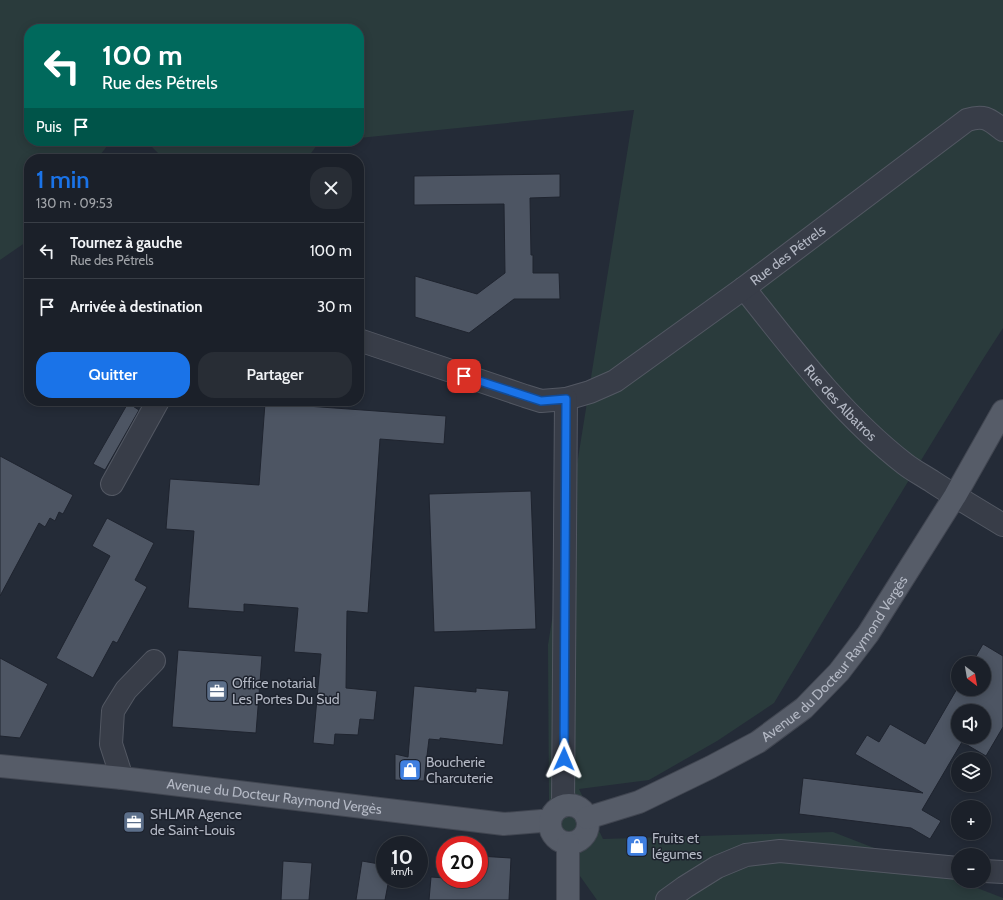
<!DOCTYPE html>
<html lang="fr">
<head>
<meta charset="utf-8">
<style>
  body { margin:0; font-family:Cabin,sans-serif; background:#282d35; color:#f1f3f6; height:100vh; display:flex; flex-direction:column; font-size:15px; white-space:nowrap }
  * { box-sizing:border-box; margin:0 }
  p { font-size:13px; color:#a0a3a8 }
  .icon { flex:none; width:22px; height:22px; fill:none; stroke:currentColor; stroke-width:2; stroke-linecap:round; stroke-linejoin:round }
  .map { position:relative; flex:1; overflow:hidden }
  .sheet { position:absolute; left:24px; top:154px; width:340px; height:252px; display:flex; flex-direction:column; background:#1b2029; border-radius:16px; box-shadow:0 2px 10px #0003,0 0 0 1px #393e46 }
  .sheet>* { flex:none }
  .top-card { position:absolute; left:24px; top:24px; width:340px; height:122px; border-radius:16px; box-shadow:0 2px 10px #0003,0 0 0 1px #393e46; background:#00695c; color:#fff; overflow:hidden }
  .needle { width:26px; rotate:149deg }
  .controls { position:absolute; left:951px; top:656px; display:grid; gap:8px }
  .controls a { display:grid; place-items:center; width:40px; height:40px; border-radius:50%; background:#1b2029; box-shadow:0 2px 10px #0003,0 0 0 1px #393e46; font-size:20px }
  .speed { position:absolute; left:376px; top:836px; display:flex; gap:8px; font-size:20px; font-weight:700; text-align:center }
  .speed>* { display:grid; place-content:center; width:52px; height:52px; border-radius:50%; background:#1b2029; box-shadow:0 2px 10px #0003,0 0 0 1px #393e46; line-height:1 }
  .speed small { font-size:10px; font-weight:400 }
  .speed .limit { border:6px solid #d22; background:#fff; color:#111 }
  .pin { position:absolute; display:grid; place-items:center; width:34px; height:34px; color:#fff; margin:-17px; border-radius:8px; box-shadow:0 2px 6px #0006 }
  .me { position:absolute; width:44px; margin:-22px; rotate:1deg; stroke-linejoin:round; filter:drop-shadow(0 0 3px #0008) }
  .turn { display:flex; align-items:center; gap:14px; height:84px; padding:0 12px; font-size:18px }
  .turn .icon { width:52px; height:52px; stroke-width:2.5 }
  .turn b { display:block; font-size:28px; line-height:34px }
  .then { display:flex; align-items:center; height:38px; padding:0 12px; background:#0003; gap:8px; font-size:15px }
  .round { display:grid; place-items:center; flex:none; width:42px; height:42px; border-radius:16px; background:#282d35 }
  .head { display:flex; align-items:center; justify-content:space-between; height:68px; padding:0 12px }
  h1 { font-size:24px; font-weight:600; line-height:30px; color:#1a73e8 }
  .cta { display:flex; gap:8px; margin-top:auto; padding:8px 12px }
  .cta a { flex:1; height:46px; border-radius:16px; background:#1a73e8; color:#fff; font-size:16px; font-weight:600; line-height:46px; text-align:center }
  .cta a+a { background:#282d35; color:#f1f3f6 }
  ul { padding:0; list-style:none }
  li { display:flex; align-items:center; gap:12px; height:56px; padding:0 12px; border-top:1px solid #393e46 }
  li div { flex:1 }
  li b { display:block; font-size:15px }
  li em { font-style:normal }
  .map>svg:first-child { display:block }
  .green { fill:#2a3b3c }
  .building { fill:#4d5563; stroke:#1f242f; fill-rule:evenodd }
  .lines { fill:none; stroke-linecap:round; stroke-linejoin:round }
  .minor-casing { stroke:#535863; stroke-width:24 }
  .major-casing { stroke:#414651; stroke-width:24 }
  .minor { stroke:#383d48; stroke-width:22 }
  .major { stroke:#565c68; stroke-width:22 }
  .route-casing { stroke:#114b97; stroke-width:10 }
  .route { stroke:#1a73e8; stroke-width:7 }
  .labels { text-anchor:middle; stroke-width:3; stroke-linejoin:round; paint-order:stroke }
  .street-label { font-size:14px; fill:#b3b8c4; stroke:#1d222d }
  .poi-label { font-size:14px; fill:#b3b8c4; stroke:#1d222d; text-anchor:start }
</style>
</head>
<body>
<div class="map">
<svg width="1003" height="900" viewBox="0 0 1003 900">
  <rect width="100%" height="100%" fill="#242b37"/>
  <g class="green">
    <polygon points="0,0 1003,0 1003,328 983,359 835,601 774,703 717,741 649,780 579,789 603,839 833,832 1003,898 1003,900 597,900 541,821 549,802 548,645 634,110 359,138 359,29 29,29 29,141 111,141 97,159 29,159 29,240 0,260"/>
    <polygon points="146,141 329,141 319,142 307,159 164,159"/>
  </g>
  <g class="building">
    <polygon points="560,174 560,197 530,198 531,255 533,255 533,273 559,273 560,299 514,299 469,333 415,317 415,276 477,294 505,273 504,204 414,205 414,176"/>
    <polygon points="128,403 139,410 105,470 93,464"/>
    <polygon points="265,403 446,416 444,444 380,439 368,613 347,611 346,688 377,691 374,720 360,719 358,735 335,734 334,745 313,743 321,654 294,652 298,608 244,604 244,612 188,608 194,531 166,529 170,479 259,485"/>
    <polygon points="0,456 73,495 63,514 59,512 55,521 50,518 45,527 39,523 0,596"/>
    <polygon points="531,491 536,629 434,632 429,494"/>
    <polygon points="107,518 154,543 135,580 147,587 117,643 113,641 93,678 56,658 110,556 92,546"/>
    <path d="M983,644L1003,656V727L986,756L962,742L922,810L941,821L930,839L911,828L799,814L803,778L923,793L855,754L867,735L879,742L890,724L925,744L958,687V689H984V663H972ZM958,711H984V737H958Z"/>
    <polygon points="178,650 262,656 256,733 172,727"/>
    <polygon points="0,658 48,684 20,738 0,736"/>
    <polygon points="414,686 476,692 476,688 509,691 503,745 440,738 440,740 429,739 424,781 395,780 395,754 408,757"/>
    <polygon points="479,856 511,858 509,900 429,900 431,877 445,878 445,879 479,879"/>
    <polygon points="283,861 312,863 309,900 281,900"/>
    <polygon points="362,861 385,865 385,879 389,879 385,900 356,900"/>
  </g>
  <g class="lines">
    <g class="minor-casing">
      <g id="minor">
        <path id="s1" d="M744,288C794,351 842,415 905,464C914,471 924,476 933,482C956,497 980,511 1003,525"/>
        <path id="s2" d="M359,340L525,396L541,401L566,399L590,392L615,381L744,288L967,120C985,114 990,120 1003,130"/>
        <polyline points="112,484 158,401"/>
        <polyline points="122,778 111,744 113,711 126,690 154,661"/>
        <polyline points="563,806 566,399"/>
        <polyline points="984,871 1003,872"/>
        <polyline points="667,900 685,887 717,867 746,855 780,851 958,868"/>
      </g>
    </g>
    <g class="major-casing">
      <g id="major">
        <path id="s3" d="M0,766L122,778L504,824L541,821H549"/>
        <circle cx="569" cy="824" r="19"/>
        <path id="s4" d="M587,818L639,802L711,767L758,742L804,708L839,672L868,634L955,496L1003,411"/>
        <polyline points="568,844 568,900"/>
      </g>
    </g>
    <use href="#minor" class="minor"/>
    <use href="#major" class="major"/>
  </g>
  <g class="lines">
    <g class="route-casing">
      <polyline id="route" points="464,376 541,401 566,399 564,759"/>
    </g>
    <use href="#route" class="route"/>
  </g>
  <defs>
    <g id="office-square" transform="scale(1.15)"><rect x="-9" y="-9" width="18" height="18" rx="4" fill="#5c6f8a" stroke="#1d222d"/><path d="M-6-3h4V-5.5h4V-3h4V5H-6ZM-1-4.5V-3h2v-1.5ZM-6 0V1H6V0Z" fill="#fff"/></g>
    <g id="shop-square" transform="scale(1.15)"><rect x="-9" y="-9" width="18" height="18" rx="4" fill="#3f7fe0" stroke="#1d222d"/><path d="M-5-2.5h2.3a2.7 3.5 0 0 1 5.4 0H5L5.5 6h-11ZM-1.5-2.5h3a1.5 2.3 0 0 0-3 0Z" fill="#fff"/></g>
  </defs>
  <g fill-rule="evenodd">
    <use href="#office-square" x="217" y="691"/>
    <use href="#shop-square" x="410" y="770"/>
    <use href="#office-square" x="134" y="822"/>
    <use href="#shop-square" x="637" y="846"/>
  </g>
  <g class="labels">
    <g class="street-label">
      <text dy="5" stroke="none"><textPath href="#s2" startOffset="483">Rue des Pétrels</textPath></text>
      <text dy="5" stroke="none"><textPath href="#s1" startOffset="150">Rue des Albatros</textPath></text>
      <text dy="5" stroke="none"><textPath href="#s4" startOffset="302">Avenue du Docteur Raymond Vergès</textPath></text>
      <text dy="5" stroke="none"><textPath href="#s3" startOffset="276">Avenue du Docteur Raymond Vergès</textPath></text>
    </g>
    <g class="poi-label">
      <text x="232" y="688">Office notarial<tspan x="232" dy="16">Les Portes Du Sud</tspan></text>
      <text x="426" y="767">Boucherie<tspan x="426" dy="16">Charcuterie</tspan></text>
      <text x="150" y="819">SHLMR Agence<tspan x="150" dy="16">de Saint-Louis</tspan></text>
      <text x="652" y="843">Fruits et<tspan x="652" dy="16">légumes</tspan></text>
    </g>
  </g>
</svg>
<div class="controls">
<a><svg class="needle" viewBox="-14 -14 28 28"><path d="M0-13l5 13h-10z" fill="#e53935"/><path d="M0 13l5-13h-10z" fill="#a0a3a8"/></svg></a>
<a><svg class="icon" aria-label="sound" viewBox="0 0 24 24"><path d="M4 9h4l5-4v14l-5-4H4zM17 9q2 3 0 6"/></svg></a>
<a><svg class="icon" aria-label="layers" viewBox="0 0 24 24"><path d="M12 4l9 5-9 5-9-5zM3 14l9 5 9-5"/></svg></a>
<a>+</a>
<a>−</a>
</div>
<div class="speed"><div>10<small>km/h</small></div><div class="limit">20</div></div>
<div class="pin" style="left:464px;top:376px;background:#d93025"><svg class="icon" aria-label="arrive" viewBox="0 0 24 24"><path d="M6 21V4h12l-3 4 3 4H6"/></svg></div>
<svg class="me" style="left:564px;top:759px" viewBox="-20 -20 40 40"><path d="M0-17L14 15 0 8-14 15z" fill="#1a73e8" stroke="#fff" stroke-width="4"/></svg>
<div class="top-card">
<div class="turn"><svg class="icon" aria-label="left" viewBox="0 0 24 24"><path d="M17 20v-9H6M10 6l-5 5 5 5"/></svg><div><b>100 m</b>Rue des Pétrels</div></div>
<div class="then">Puis<svg class="icon" aria-label="arrive" viewBox="0 0 24 24"><path d="M6 21V4h12l-3 4 3 4H6"/></svg></div>
</div>
<section class="sheet">
<div class="head"><div><h1>1 min</h1><p>130 m · 09:53</p></div><a class="round"><svg class="icon" aria-label="close" viewBox="0 0 24 24"><path d="M6 6l12 12M18 6L6 18"/></svg></a></div>
<ul>
<li><svg class="icon" aria-label="left" viewBox="0 0 24 24"><path d="M17 20v-9H6M10 6l-5 5 5 5"/></svg><div><b>Tournez à gauche</b><p>Rue des Pétrels</p></div><em>100 m</em></li>
<li><svg class="icon" aria-label="arrive" viewBox="0 0 24 24"><path d="M6 21V4h12l-3 4 3 4H6"/></svg><div><b>Arrivée à destination</b></div><em>30 m</em></li>
</ul>
<div class="cta"><a>Quitter</a><a>Partager</a></div>
</section>
</div>
</body>
</html>
